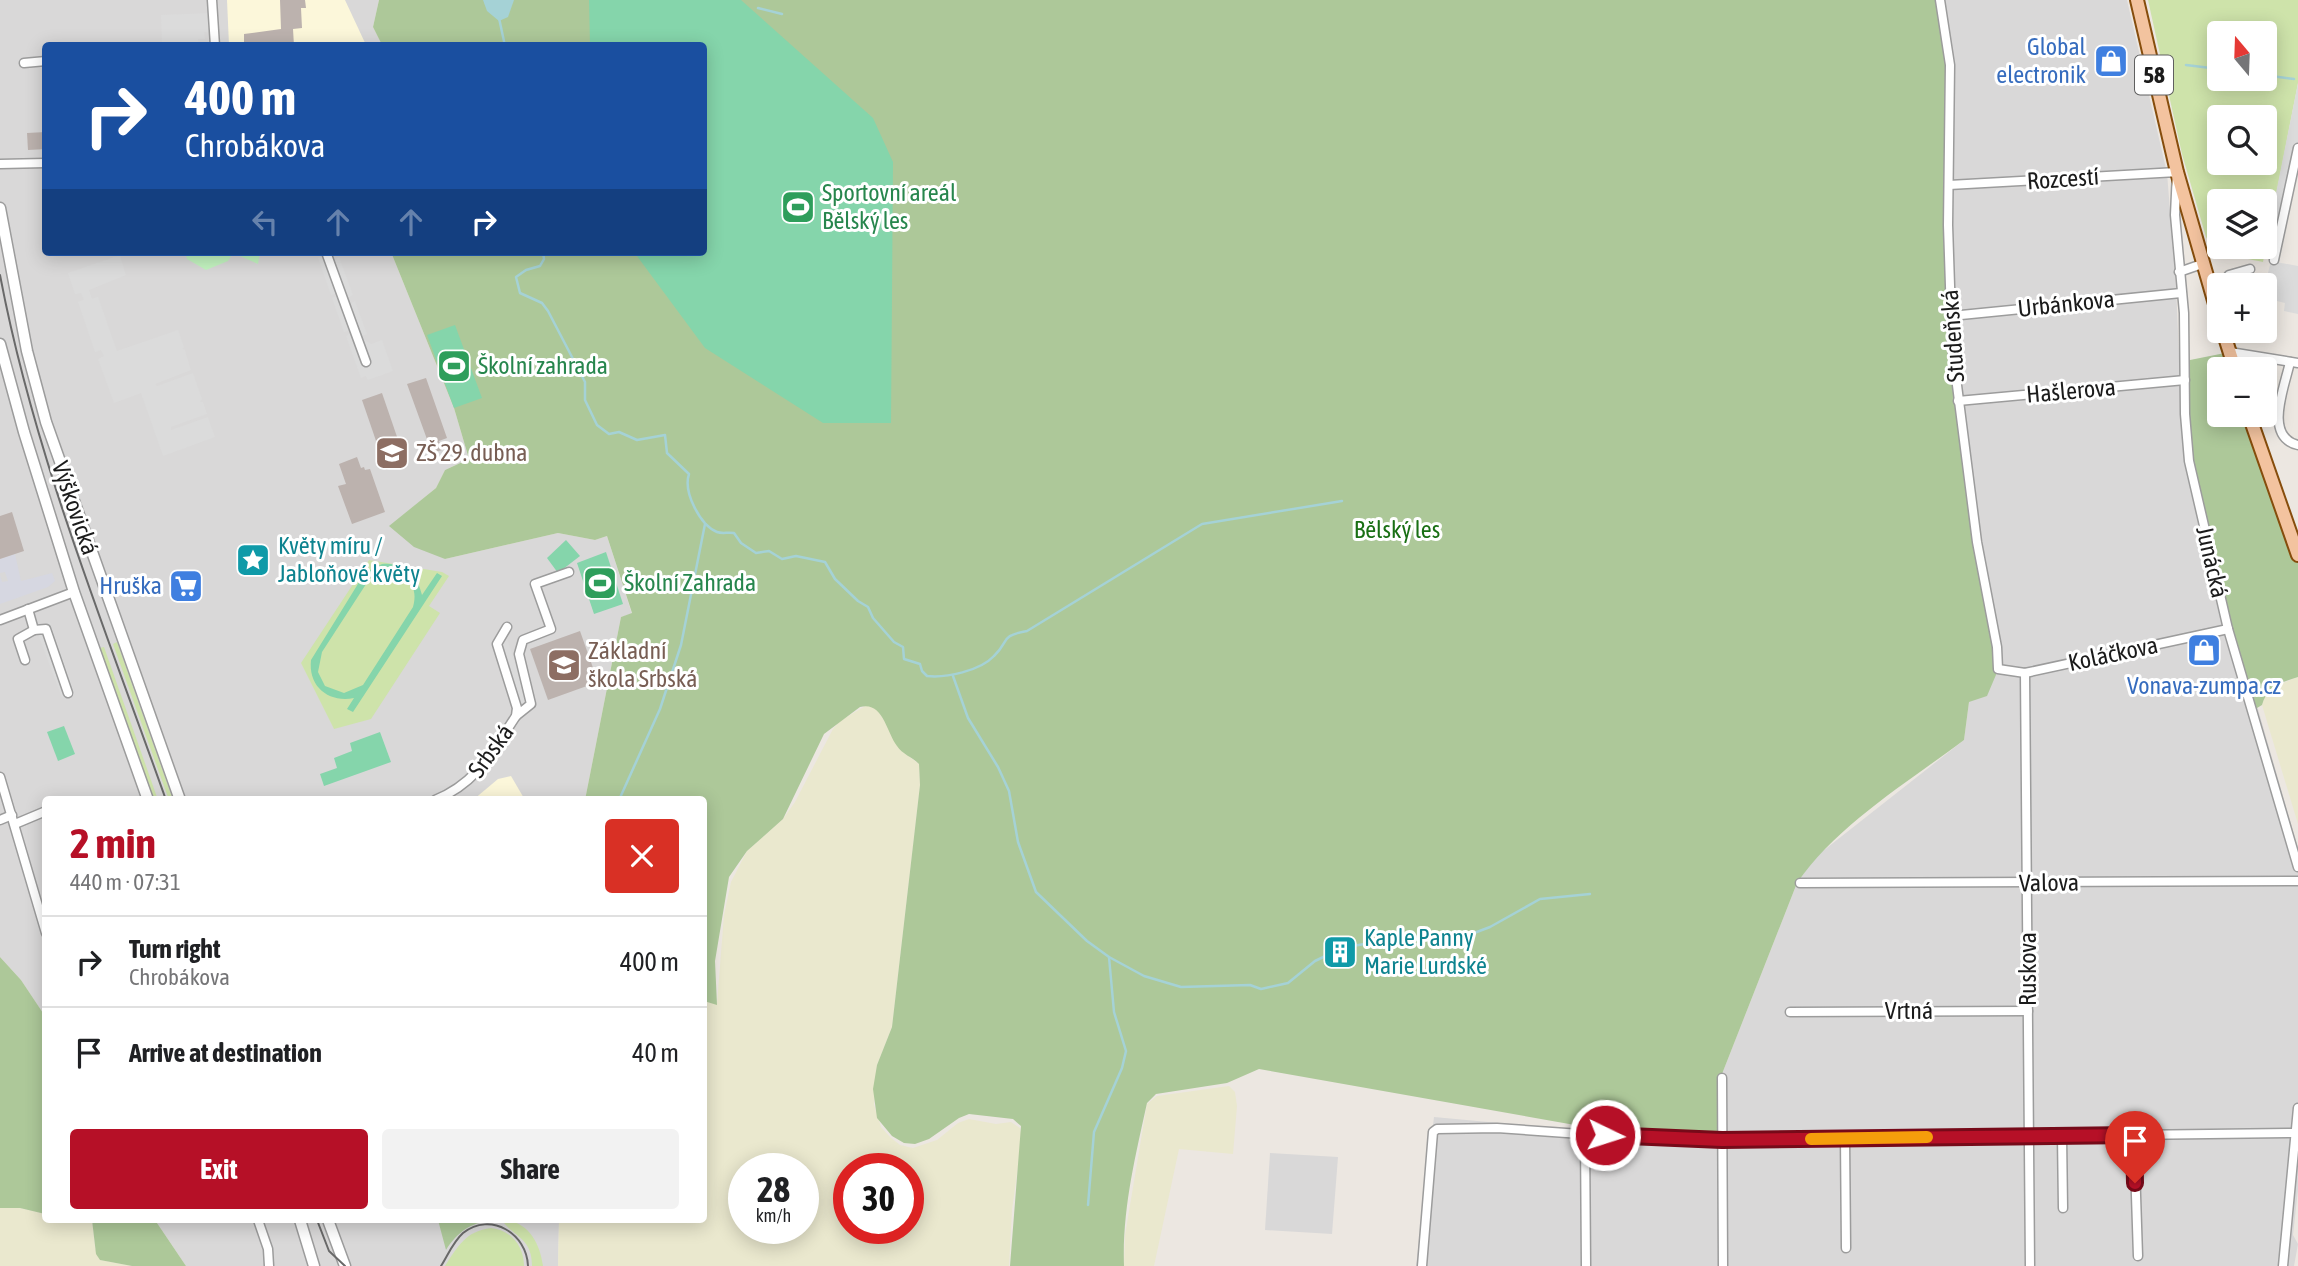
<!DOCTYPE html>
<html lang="en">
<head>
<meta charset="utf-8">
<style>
  body { margin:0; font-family:"Asap Condensed",sans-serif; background:#f2f2f2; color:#202124; height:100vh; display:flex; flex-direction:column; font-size:26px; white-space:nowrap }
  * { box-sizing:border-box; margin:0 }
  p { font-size:23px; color:#757577 }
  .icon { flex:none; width:38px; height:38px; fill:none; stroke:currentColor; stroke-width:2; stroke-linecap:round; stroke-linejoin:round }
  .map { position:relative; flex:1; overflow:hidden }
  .sheet { position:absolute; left:42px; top:796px; width:665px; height:427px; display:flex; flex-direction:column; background:#fff; border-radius:7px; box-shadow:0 4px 18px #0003 }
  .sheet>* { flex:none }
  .top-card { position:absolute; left:42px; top:42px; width:665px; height:214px; border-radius:7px; box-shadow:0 4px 18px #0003; background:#1a4fa0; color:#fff; overflow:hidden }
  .needle { width:46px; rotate:341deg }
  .fabs { position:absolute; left:2207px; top:21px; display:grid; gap:14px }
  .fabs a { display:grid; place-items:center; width:70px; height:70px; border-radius:7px; background:#fff; box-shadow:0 4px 18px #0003; font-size:35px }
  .speed { position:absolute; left:728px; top:1153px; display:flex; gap:14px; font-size:35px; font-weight:700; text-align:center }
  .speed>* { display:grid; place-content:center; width:91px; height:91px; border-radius:50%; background:#fff; box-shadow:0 4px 18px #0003; line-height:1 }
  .speed small { font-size:18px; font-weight:400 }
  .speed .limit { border:10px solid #d22; background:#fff; color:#111 }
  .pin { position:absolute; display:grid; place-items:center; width:60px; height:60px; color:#fff; margin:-72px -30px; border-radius:50% 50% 50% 0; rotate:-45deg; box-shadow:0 0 7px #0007 }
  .pin .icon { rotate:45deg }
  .me { position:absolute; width:77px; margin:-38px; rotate:94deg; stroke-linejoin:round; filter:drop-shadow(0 0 5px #0008) }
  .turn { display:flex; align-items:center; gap:24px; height:147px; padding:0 28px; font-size:32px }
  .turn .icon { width:91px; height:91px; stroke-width:2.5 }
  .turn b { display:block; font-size:49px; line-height:60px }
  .lanes { display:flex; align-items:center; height:66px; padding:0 28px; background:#0003; justify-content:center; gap:35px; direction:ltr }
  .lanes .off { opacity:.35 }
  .round { display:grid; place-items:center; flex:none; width:74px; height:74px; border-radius:7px; background:#f2f2f2 }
  .headline { display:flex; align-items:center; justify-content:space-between; height:119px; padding:0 28px }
  h1 { font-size:42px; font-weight:700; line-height:52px; color:#b61027 }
  .action { display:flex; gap:14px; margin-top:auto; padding:14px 28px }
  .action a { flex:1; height:80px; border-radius:7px; background:#b61027; color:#fff; font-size:28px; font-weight:700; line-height:80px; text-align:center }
  .action a+a { background:#f2f2f2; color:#202124 }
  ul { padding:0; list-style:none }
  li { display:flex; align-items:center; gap:21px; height:91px; padding:0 28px; border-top:2px solid #e0e0e0 }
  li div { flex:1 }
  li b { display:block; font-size:26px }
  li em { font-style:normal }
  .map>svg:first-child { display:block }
  .residential { fill:#d9d8d8 }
  .education { fill:#fcf7da }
  .farmland { fill:#eae8ce; fill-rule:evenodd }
  .grass { fill:#cee3aa; fill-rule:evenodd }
  .forest { fill:#adc899 }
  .park { fill:#c3f4c0 }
  .pitch { fill:#85d5ab; fill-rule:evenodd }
  .parking { fill:#dbdbdb }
  .plaza { fill:#d6d7e1 }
  .water { fill:#a5d2d6 }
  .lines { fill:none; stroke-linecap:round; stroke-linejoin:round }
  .stream { stroke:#a5d2d6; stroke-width:2.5 }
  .building { fill:#bcb2ae }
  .minor-casing { stroke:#9c9c9c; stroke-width:11 }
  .tertiary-casing { stroke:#9c9c9c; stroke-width:13 }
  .primary-casing { stroke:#864d0c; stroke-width:16 }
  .minor { stroke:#fff; stroke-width:8 }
  .tertiary { stroke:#fff; stroke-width:10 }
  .primary { stroke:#f3c39f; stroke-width:12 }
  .tram { stroke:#696969; stroke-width:2 }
  .route-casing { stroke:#760a19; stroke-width:18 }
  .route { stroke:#b61027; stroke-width:12 }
  .slow { stroke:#f59e0b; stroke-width:12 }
  .labels { text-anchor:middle; stroke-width:6; stroke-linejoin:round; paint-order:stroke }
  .shield { fill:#fff; stroke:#5f5f5f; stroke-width:2 }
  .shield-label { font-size:23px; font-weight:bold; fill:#1b1b1b }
  .shop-label { font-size:24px; fill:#366cbe; stroke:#fff; text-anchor:end }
  .street-label { font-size:24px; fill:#1b1b1b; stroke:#fff }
  .leisure-label { font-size:24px; fill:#27864d; stroke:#fff; text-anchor:start }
  .education-label { font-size:24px; fill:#785e54; stroke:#fff; text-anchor:start }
  .park-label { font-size:24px; fill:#196f14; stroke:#fff }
  .culture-label { font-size:24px; fill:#0d838f; stroke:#fff; text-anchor:start }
</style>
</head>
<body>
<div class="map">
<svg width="2298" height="1266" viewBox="0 0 2298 1266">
  <rect width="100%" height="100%" fill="#ece7e1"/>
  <g class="residential">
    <polygon points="0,0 379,0 373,27 382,45 46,46 46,252 391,252 454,408 469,459 445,470 436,488 390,526 445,559 558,533 595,540 607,536 632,614 621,617 585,800 46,800 45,1016 21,980 0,957"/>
    <polygon points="1943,0 2127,0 2167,173 2176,286 2183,448 2298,848 2298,1190 2293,1235 2298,1244 2294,1266 1416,1266 1434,1117 1637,1136 1722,1074 1797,883 1814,858 1964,740 1969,702 1975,506 1956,343"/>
    <polygon points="1270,1153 1338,1157 1332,1234 1265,1230"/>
    <polygon points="155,1220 559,1220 558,1266 186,1266"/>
  </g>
  <g class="education">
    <polygon points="227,0 345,0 366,45 229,45"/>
    <polygon points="511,776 525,800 473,800 498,779"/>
  </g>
  <g class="farmland">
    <polygon points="2298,677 2298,824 2262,705 2265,695 2273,687"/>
    <path d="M867,705L877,709L903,752L919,764L920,785L892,1027L877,1065L874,1105L881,1127L890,1137L900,1145L913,1148L937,1140L958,1123L969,1119L996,1124L1011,1122L1020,1128L1022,1138L1012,1210L1009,1266H558L559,1220H704V1001L717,1004L724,915L731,882L747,851L783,819L795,802L833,729L840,721ZM744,1169H803V1228H744ZM849,1169H908V1228H849Z"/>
    <polygon points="1229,1086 1235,1092 1237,1106 1233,1154 1179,1149 1154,1266 1124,1266 1125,1235 1147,1104 1157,1096"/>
    <polygon points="0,1208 20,1208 45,1214 46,1220 92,1220 95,1247 100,1260 132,1266 0,1266"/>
  </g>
  <g class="grass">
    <path d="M2148,0H2298V83L2263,262C2242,257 2216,257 2206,237L2182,154ZM2219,33H2264V79H2219ZM2219,117H2264V163H2219ZM2219,201H2264V247H2219Z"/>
    <polygon points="369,560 442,572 449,576 429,606 440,613 371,719 334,729 301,663"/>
    <polygon points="117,642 173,800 169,800 113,644"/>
    <polygon points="104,647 158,800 154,800 100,648"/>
    <path d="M502,1220C527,1220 540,1242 543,1266H532C532,1237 514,1238 502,1220Z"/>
    <path d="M491,1228C511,1230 524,1246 524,1266H445C458,1246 466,1231 491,1228Z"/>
  </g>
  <g class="forest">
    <path d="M379,0H1943L1953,62L1951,210L1956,343L1975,506L2001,663L1987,696L1969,702L1964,740C1908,782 1837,825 1797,883L1722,1074L1719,1144L1637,1136L1259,1069L1227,1083L1156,1094L1147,1103C1135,1158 1122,1210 1124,1266H1010L1021,1126L1013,1119L969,1114L959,1118L929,1139L915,1144L904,1143L892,1136L877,1118L873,1089L877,1065L892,1027L920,785L919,764C912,757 902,754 897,746C886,731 883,701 860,707L824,734L783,819L747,851L729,877L715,961L717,1005L704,1001V800H585L621,617L632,613L607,536L595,540L558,533L445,559L414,547L389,526L436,488L445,470L469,459L454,408L391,252H704V46L382,45L373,27Z"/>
    <path d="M2230,352L2235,369H2219V415H2249L2298,555V677C2281,682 2267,687 2262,705L2252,711L2189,461L2185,361Z"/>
    <polygon points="0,957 21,980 45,1016 45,1214 20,1208 0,1208"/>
    <polygon points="92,1220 155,1220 186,1266 132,1266 100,1260 96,1254"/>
    <path d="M438,1220H502L503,1223C478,1217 459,1229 446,1250Z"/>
  </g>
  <polygon class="park" points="185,252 265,252 260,253 258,264 233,253 228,261 206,270 187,259"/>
  <g class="pitch">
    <polygon points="589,0 741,0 873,118 893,162 891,423 823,423 705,348 634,252 704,252 704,46 590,45"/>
    <polygon points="455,325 482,398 454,408 427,335"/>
    <polygon points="566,540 580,556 558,573 547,558"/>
    <polygon points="606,552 623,604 594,614 577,563"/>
    <path d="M382,564C404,562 417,574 422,595L437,573L442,576L353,712L347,709L354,698C329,703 308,687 311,660L361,579L370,570ZM388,571C408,573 419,588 413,607L363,685L344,693L325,686L318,672L322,652L370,578Z"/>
    <polygon points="64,726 75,754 58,761 47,732"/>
    <polygon points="380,732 391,762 324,786 320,774 337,768 334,758 352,751 350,743"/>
  </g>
  <g class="parking">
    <polygon points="210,13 211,33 204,32 205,39 198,39 199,45 162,45 161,15"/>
    <polygon points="2298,83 2298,148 2274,260 2263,258"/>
    <polygon points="316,252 331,252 334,261 339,257 353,295 347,298 350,304 355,301 367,334 361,336 362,338 371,344 382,340 393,371 368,380 366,376 361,378 346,336 351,333 350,330 344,332 332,298 338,296 337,293 331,295 318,258 324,256 323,253 317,254"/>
    <polygon points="120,255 126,275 89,290 92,299 98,297 117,351 178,330 184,347 182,349 185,350 191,370 155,384 157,386 193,373 202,399 200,402 203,402 207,414 171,427 171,430 208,417 215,437 163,456 141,393 114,403 98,359 104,356 101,350 95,352 78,302 84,300 81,293 75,294 68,273"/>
    <polygon points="2271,261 2298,266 2298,314 2284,311 2285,303 2265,298 2264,285 2236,285 2235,282 2244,279 2256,280 2257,275 2267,277"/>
    <polygon points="50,622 75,694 62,698 35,626"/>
    <polygon points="507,639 528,702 520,707 499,642"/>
  </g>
  <polygon class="plaza" points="15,554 21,581 52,573 55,581 48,587 0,604 0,575 2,582 8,581 5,572 0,573 0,559"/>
  <polygon class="water" points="483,0 514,0 508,17 499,21 487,11"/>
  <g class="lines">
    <g class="stream">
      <polyline points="758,8 782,14"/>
      <polyline points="499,18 505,46"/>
      <polyline points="2186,65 2219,69"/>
      <polyline points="2264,75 2294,79"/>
      <path d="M543,252L544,259L540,266L526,270L516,277L520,293L542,303L548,311L585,382V400L597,425L609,434L619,432L637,440L665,435L667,453L689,474C683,492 700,525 717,532C722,534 728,532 734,533L741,543L756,553L769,551L782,559L796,556L825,562L835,579L858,601L868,607L873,618L894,642L903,647L904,659L920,664L922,671L927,676C946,678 980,671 994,656C1010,641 999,636 1027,631L1202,524L1342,501"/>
      <polyline points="953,676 968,718 998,767 1009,791 1018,842 1036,892 1087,941 1109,957 1114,1012 1126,1051 1122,1068 1094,1132 1088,1205"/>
      <polyline points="619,800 660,709 681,645 705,524"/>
      <polyline points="1109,957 1144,976 1181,987 1250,985 1261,989 1288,983 1315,961 1342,948 1381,941 1461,938 1490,927 1540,899 1590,894"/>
    </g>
  </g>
  <g class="building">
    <polygon points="280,0 305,0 306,8 301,8 302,28 293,29 294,46 244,46 244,34 281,29"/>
    <polygon points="46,132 46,149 28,150 27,133"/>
    <polygon points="426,378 447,438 439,441 442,450 432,453 407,384"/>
    <polygon points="382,393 406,463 386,470 362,400"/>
    <polygon points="357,457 361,468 364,467 365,470 370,469 385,512 352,524 338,486 346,484 339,464"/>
    <polygon points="12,512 24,551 0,559 0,516"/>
    <polygon points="580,631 598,682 548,700 530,649"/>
  </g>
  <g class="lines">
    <g class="minor-casing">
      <g id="minor">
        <polyline points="212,0 215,46"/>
        <polyline points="1940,0 1950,65 1948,225 1952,346 1977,542 1997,647 1998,669 2025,673 2228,629"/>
        <polyline points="24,63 46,61"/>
        <polyline points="0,164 46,163"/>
        <polyline points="1949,185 2177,172 2175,215 2184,313 2185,414 2189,461 2228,629 2298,867"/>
        <polyline points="326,252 366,362"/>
        <polyline points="2274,260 2298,148"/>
        <polyline points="2179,272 2202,264"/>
        <polyline points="2222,285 2229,275 2250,269"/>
        <polyline points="1951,316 2181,293"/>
        <polyline points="2230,352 2298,363"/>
        <path d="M2290,362C2285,386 2263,437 2298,445"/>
        <polyline points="1958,401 2185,380"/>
        <polyline points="28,609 34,630 46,629 68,693"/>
        <polyline points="0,620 74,592"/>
        <polyline points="25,660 18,639 34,630"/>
        <polyline points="2025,673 2030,1266"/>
        <polyline points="516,716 531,704 519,654 523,640 551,629 535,584 569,572"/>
        <polyline points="0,777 46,933"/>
        <path d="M435,800C477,783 492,752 516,716L517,708L497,644L507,627"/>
        <polyline points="0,820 12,815"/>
        <polyline points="15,824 46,811"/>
        <polyline points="1800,883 2298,881"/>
        <polyline points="1790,1012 2028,1011"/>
        <polyline points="1722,1078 1723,1266"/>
        <polyline points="1585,1135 1586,1266"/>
        <polyline points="2134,1135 2138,1256"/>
        <polyline points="2062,1136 2063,1208"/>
        <polyline points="1845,1138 1846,1248"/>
        <polyline points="258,1220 268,1249 269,1266"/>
        <polyline points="1422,1266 1433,1132 1437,1129 1497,1128 1637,1138 1722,1140 2296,1133"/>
        <polyline points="2283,1266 2298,1108"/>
      </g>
    </g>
    <g class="tertiary-casing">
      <g id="tertiary">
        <polyline points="0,208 27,351 46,422 180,800"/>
        <polyline points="0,344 24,432 74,592 148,800"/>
        <polyline points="300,1220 314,1266"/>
        <polyline points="328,1220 345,1266"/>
      </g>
    </g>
    <g class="primary-casing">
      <g id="primary">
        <polyline points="2137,0 2177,172 2219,318"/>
        <polyline points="2223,331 2235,369"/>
        <polyline points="2249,415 2298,555"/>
      </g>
    </g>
    <use href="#minor" class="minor"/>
    <use href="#tertiary" class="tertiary"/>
    <use href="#primary" class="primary"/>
    <g class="tram">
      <path d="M0,275C34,455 105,628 166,800"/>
      <polyline points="317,1220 329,1251 345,1266"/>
      <path d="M441,1266C448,1255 453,1242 463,1233C491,1211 527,1234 528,1266"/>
    </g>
  </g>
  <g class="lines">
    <g class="route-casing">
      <polyline id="route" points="1605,1135 1722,1140 2134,1135 2135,1183"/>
    </g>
    <use href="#route" class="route"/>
    <polyline class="slow" points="1811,1139 1927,1137"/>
  </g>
  <defs>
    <g id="shop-square" transform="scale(1.75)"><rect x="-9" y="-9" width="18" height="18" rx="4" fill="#3f7fe0" stroke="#fff"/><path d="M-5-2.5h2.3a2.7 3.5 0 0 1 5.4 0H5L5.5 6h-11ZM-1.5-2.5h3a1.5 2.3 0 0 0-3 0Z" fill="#fff"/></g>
    <g id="stadium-square" transform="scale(1.75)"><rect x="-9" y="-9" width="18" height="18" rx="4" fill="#2e9e5b" stroke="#fff"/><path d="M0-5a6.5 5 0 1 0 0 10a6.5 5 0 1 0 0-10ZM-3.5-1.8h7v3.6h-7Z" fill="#fff"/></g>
    <g id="school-square" transform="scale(1.75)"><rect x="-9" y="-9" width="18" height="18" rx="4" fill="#8d6e63" stroke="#fff"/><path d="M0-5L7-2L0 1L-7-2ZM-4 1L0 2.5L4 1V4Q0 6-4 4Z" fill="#fff"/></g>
    <g id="sight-square" transform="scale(1.75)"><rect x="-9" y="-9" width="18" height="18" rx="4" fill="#0f9aa8" stroke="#fff"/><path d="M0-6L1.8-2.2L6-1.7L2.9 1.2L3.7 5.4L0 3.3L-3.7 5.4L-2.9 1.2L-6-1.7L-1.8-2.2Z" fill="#fff"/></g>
    <g id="supermarket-square" transform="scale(1.75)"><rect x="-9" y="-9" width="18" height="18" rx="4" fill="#3f7fe0" stroke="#fff"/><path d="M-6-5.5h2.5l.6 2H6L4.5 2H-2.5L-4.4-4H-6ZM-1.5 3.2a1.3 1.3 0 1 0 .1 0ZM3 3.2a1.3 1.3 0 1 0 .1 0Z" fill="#fff"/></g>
    <g id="building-square" transform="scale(1.75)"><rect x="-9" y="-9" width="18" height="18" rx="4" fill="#0f9aa8" stroke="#fff"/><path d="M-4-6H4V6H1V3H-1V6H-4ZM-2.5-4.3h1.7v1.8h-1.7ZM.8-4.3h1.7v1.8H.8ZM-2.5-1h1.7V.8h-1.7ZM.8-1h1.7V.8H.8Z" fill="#fff"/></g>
  </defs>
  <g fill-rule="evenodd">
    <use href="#shop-square" x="2111" y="61"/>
    <use href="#stadium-square" x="798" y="207"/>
    <use href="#stadium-square" x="454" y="366"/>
    <use href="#school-square" x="392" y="453"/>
    <use href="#sight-square" x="253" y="560"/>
    <use href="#stadium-square" x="600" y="583"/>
    <use href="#supermarket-square" x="186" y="586"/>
    <use href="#shop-square" x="2204" y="650"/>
    <use href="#school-square" x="564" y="665"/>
    <use href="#building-square" x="1340" y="952"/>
  </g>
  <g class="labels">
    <rect class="shield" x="2135" y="55.5" width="38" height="39" rx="5"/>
    <g class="shield-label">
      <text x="2154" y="83">58</text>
    </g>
    <g class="shop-label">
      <text x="2086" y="55">Global<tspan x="2086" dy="28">electronik</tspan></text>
      <text x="162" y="594">Hruška</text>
      <text x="2204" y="694" text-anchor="middle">Vonava-zumpa.cz</text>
    </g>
    <g class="street-label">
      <text transform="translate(2063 179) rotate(-4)" y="8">Rozcestí</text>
      <text transform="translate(2066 304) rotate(-6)" y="8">Urbánkova</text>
      <text transform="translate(1953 336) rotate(-94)" y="8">Studeňská</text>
      <text transform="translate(2071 391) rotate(-5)" y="8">Hašlerova</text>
      <text transform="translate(75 508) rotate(71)" y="8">Výškovická</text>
      <text transform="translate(2212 562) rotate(77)" y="8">Junácká</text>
      <text transform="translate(2113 654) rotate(-12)" y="8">Koláčkova</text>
      <text transform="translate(491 751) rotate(-54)" y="8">Srbská</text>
      <text transform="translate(2049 883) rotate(-1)" y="8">Valova</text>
      <text transform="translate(2028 969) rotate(-90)" y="8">Ruskova</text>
      <text x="1909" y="1019">Vrtná</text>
    </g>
    <g class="leisure-label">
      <text x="822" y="201">Sportovní areál<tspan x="822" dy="28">Bělský les</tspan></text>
      <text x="478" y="374">Školní zahrada</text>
      <text x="624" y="591">Školní Zahrada</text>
    </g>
    <g class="education-label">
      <text x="416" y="461">ZŠ 29. dubna</text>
      <text x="588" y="659">Základní<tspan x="588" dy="28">škola Srbská</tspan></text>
    </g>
    <g class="park-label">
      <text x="1397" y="538">Bělský les</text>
    </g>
    <g class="culture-label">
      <text x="278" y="554">Květy míru /<tspan x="278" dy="28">Jabloňové květy</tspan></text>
      <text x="1364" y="946">Kaple Panny<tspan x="1364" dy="28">Marie Lurdské</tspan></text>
    </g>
  </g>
</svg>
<div class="fabs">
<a><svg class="needle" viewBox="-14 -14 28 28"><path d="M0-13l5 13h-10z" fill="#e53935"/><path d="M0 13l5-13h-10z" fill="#757577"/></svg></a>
<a><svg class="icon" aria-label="search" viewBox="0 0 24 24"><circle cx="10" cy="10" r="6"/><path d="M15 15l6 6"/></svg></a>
<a><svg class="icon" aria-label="layers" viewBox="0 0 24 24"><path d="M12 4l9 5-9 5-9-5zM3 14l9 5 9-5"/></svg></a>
<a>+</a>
<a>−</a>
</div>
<div class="speed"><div>28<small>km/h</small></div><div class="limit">30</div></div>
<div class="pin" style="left:2135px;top:1183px;background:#d93025"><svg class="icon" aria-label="arrive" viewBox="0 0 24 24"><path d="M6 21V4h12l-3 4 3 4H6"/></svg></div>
<svg class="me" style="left:1605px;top:1135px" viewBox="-20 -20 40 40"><circle r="17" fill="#b61027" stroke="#fff" stroke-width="3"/><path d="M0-11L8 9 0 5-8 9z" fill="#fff"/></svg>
<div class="top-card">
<div class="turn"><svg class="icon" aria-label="right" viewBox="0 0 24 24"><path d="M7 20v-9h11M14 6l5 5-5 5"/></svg><div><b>400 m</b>Chrobákova</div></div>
<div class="lanes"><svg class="icon off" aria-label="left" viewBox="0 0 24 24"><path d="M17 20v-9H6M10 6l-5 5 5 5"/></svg><svg class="icon off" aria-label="ahead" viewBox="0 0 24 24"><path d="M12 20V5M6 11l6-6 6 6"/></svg><svg class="icon off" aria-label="ahead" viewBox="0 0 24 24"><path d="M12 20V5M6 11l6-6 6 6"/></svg><svg class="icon" aria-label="right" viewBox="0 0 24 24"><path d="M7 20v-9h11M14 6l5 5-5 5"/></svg></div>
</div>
<section class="sheet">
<div class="headline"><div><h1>2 min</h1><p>440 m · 07:31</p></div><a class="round" style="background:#d93025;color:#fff"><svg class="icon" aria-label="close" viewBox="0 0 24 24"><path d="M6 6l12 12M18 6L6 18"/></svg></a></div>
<ul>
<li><svg class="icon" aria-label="right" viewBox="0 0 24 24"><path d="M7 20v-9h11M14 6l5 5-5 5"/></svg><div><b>Turn right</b><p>Chrobákova</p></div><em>400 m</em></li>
<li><svg class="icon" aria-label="arrive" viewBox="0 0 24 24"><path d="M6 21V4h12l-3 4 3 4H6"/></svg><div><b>Arrive at destination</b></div><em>40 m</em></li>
</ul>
<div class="action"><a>Exit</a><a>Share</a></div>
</section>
</div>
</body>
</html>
